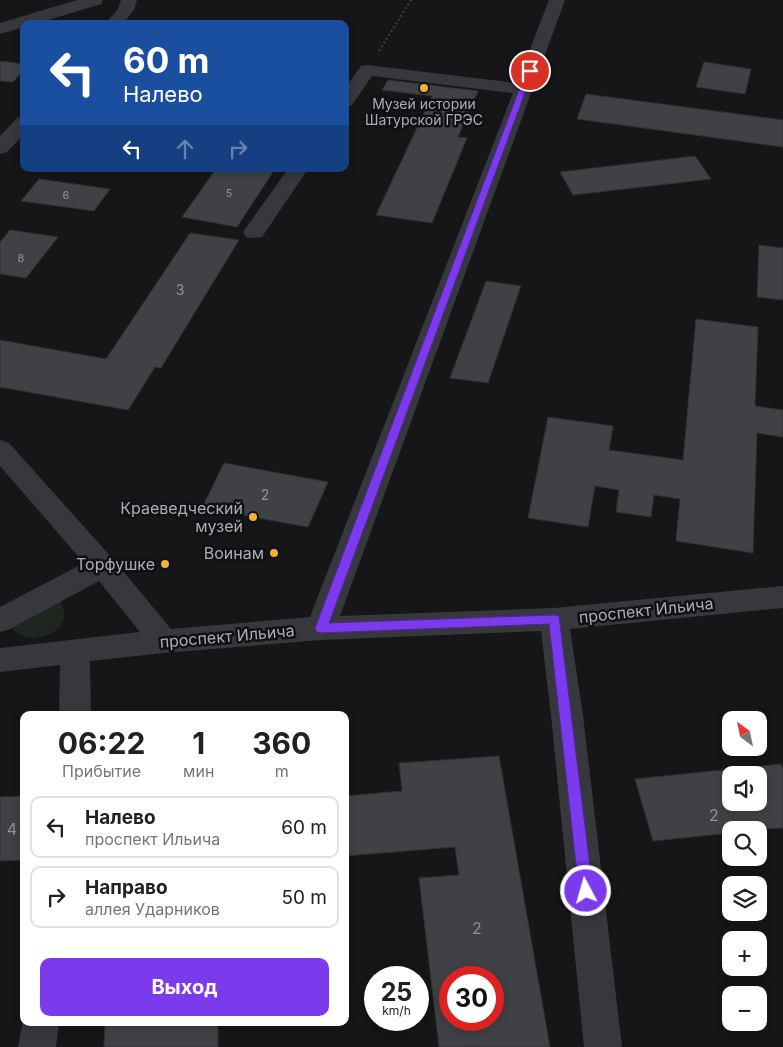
<!DOCTYPE html>
<html lang="ru">
<head>
<meta charset="utf-8">
<style>
  body { margin:0; font-family:Inter,sans-serif; background:#f6f6f6; color:#202124; height:100vh; display:flex; flex-direction:column; font-size:19px; white-space:nowrap }
  * { box-sizing:border-box; margin:0 }
  p { font-size:16px; color:#757577 }
  .icon { flex:none; width:28px; height:28px; fill:none; stroke:currentColor; stroke-width:2; stroke-linecap:round; stroke-linejoin:round }
  .map { position:relative; flex:1; overflow:hidden }
  .details { position:absolute; left:20px; top:711px; width:329px; height:315px; display:flex; flex-direction:column; background:#fff; border-radius:10px; box-shadow:0 2px 8px #0003 }
  .details>* { flex:none }
  .banner { position:absolute; left:20px; top:20px; width:329px; height:152px; border-radius:10px; box-shadow:0 2px 8px #0003; background:#1a4fa0; color:#fff; overflow:hidden }
  .needle { width:32px; rotate:327deg }
  .buttons { position:absolute; left:722px; top:711px; display:grid; gap:10px }
  .buttons a { display:grid; place-items:center; width:45px; height:45px; border-radius:10px; background:#fff; box-shadow:0 2px 8px #0003; font-size:25px }
  .speed { position:absolute; left:364px; top:966px; display:flex; gap:10px; font-size:25px; font-weight:700; text-align:center }
  .speed>* { display:grid; place-content:center; width:65px; height:65px; border-radius:50%; background:#fff; box-shadow:0 2px 8px #0003; line-height:1 }
  .speed small { font-size:12px; font-weight:400 }
  .speed .limit { border:8px solid #d22; background:#fff; color:#111 }
  .pin { position:absolute; display:grid; place-items:center; width:42px; height:42px; color:#fff; margin:-21px; border:2px solid #fff; border-radius:50%; box-shadow:0 1px 5px #0007 }
  .me { position:absolute; width:55px; margin:-28px; rotate:354deg; stroke-linejoin:round; filter:drop-shadow(0 0 4px #0008) }
  .turn { display:flex; align-items:center; gap:18px; height:105px; padding:0 20px; font-size:22px }
  .turn .icon { width:65px; height:65px; stroke-width:2.5 }
  .turn b { display:block; font-size:35px; line-height:42px }
  .lanes { display:flex; align-items:center; height:48px; padding:0 20px; background:#0003; justify-content:center; gap:25px; direction:ltr }
  .lanes .off { opacity:.35 }
  .eta { display:flex; justify-content:space-evenly; align-items:center; height:85px; text-align:center }
  .eta b { font-size:30px; font-weight:700; line-height:35px }
  .action { display:flex; gap:10px; margin-top:auto; padding:10px 20px }
  .action a { flex:1; height:58px; border-radius:10px; background:#7c3aed; color:#fff; font-size:20px; font-weight:700; line-height:58px; text-align:center }
  ul { padding:0; list-style:none }
  li { display:flex; align-items:center; gap:15px; height:62px; margin:0 10px 8px; padding:0 10px; border:2px solid #e0e0e0; border-radius:10px }
  li div { flex:1 }
  li b { display:block; font-size:19px }
  li em { font-style:normal }
  .map>svg:first-child { display:block }
  .green { fill:#1e261f }
  .building { fill:#404145; stroke:#303034; fill-rule:evenodd }
  .lines { fill:none; stroke-linecap:round; stroke-linejoin:round }
  .path { stroke:#3d3f44; stroke-width:2; stroke-dasharray:2 2.5; stroke-linecap:butt }
  .minor { fill:#37383d; fill-rule:evenodd }
  .route { fill:#7c3aed; stroke:#51269a }
  .poi-dot { fill:#f2b134; stroke:#111113; stroke-width:2 }
  .labels { text-anchor:middle; stroke-width:5; stroke-linejoin:round; paint-order:stroke }
  .far-number-label { font-size:11px; fill:#8e929b }
  .far-poi-label { font-size:14px; fill:#a8adb8; stroke:#111113 }
  .number-label { font-size:14px; fill:#8e929b }
  .poi-label { font-size:16px; fill:#a8adb8; stroke:#111113; text-anchor:end }
  .street-label { font-size:16px; fill:#a8adb8; stroke:#111113 }
  .near-number-label { font-size:16px; fill:#8e929b }
</style>
</head>
<body>
<div class="map">
<svg width="783" height="1047" viewBox="0 0 783 1047">
  <rect width="100%" height="100%" fill="#161618"/>
  <path class="green" d="M57,598C85,628 24,657 8,622Z"/>
  <g class="building">
    <polygon points="0,61 24,64 24,70 13,82 0,81"/>
    <polygon points="704,62 751,69 745,94 696,87"/>
    <polygon points="388,80 478,91 458,137 467,138 432,223 376,215 432,96 382,90"/>
    <polygon points="586,94 783,120 783,147 577,119"/>
    <polygon points="695,156 711,179 573,195 560,172"/>
    <polygon points="216,169 275,169 237,227 182,217"/>
    <polygon points="39,179 110,189 94,211 21,201"/>
    <polygon points="10,230 58,237 26,278 0,274 0,242"/>
    <polygon points="190,233 239,240 161,368 155,367 128,410 0,387 0,340 106,359"/>
    <polygon points="759,245 783,248 783,300 757,297"/>
    <polygon points="486,281 521,286 488,383 450,378"/>
    <polygon points="696,319 758,327 755,406 783,410 783,437 757,433 753,553 676,541 680,499 654,495 651,517 616,512 619,490 595,486 588,527 528,518 548,417 613,426 609,450 683,460"/>
    <polygon points="224,463 328,482 308,527 202,508"/>
    <path d="M499,756L550,1047H439L419,878L459,875L455,847L345,856V796L402,791L399,763ZM450,978H492V1020H450Z"/>
    <path d="M781,764L783,770V828L731,830V833L653,841L635,779ZM731,775H759V802H731Z"/>
    <polygon points="24,796 24,860 0,861 0,797"/>
    <polygon points="105,1022 218,1022 218,1047 104,1047"/>
  </g>
  <g class="lines">
    <polyline class="path" points="379,51 411,0"/>
    <g class="minor">
      <polygon points="77,0 103,0 101,4 35,24 24,24 24,27 0,34 0,23"/>
      <polygon points="121,0 137,0 134,10 123,24 105,24 118,9"/>
      <polygon points="549,0 565,0 340,616 554,608 783,586 783,608 570,629 583,715 622,1047 584,1047 551,715 541,631 321,640 164,653 90,661 91,715 59,715 60,665 0,672 0,648 140,632 99,581 10,629 0,632 0,607 84,563 0,466 0,440 9,443 113,559 171,629 310,617 513,93 372,76 352,105 345,107 345,88 361,66 367,65 517,83"/>
      <polygon points="24,116 24,134 7,152 0,154 0,136 17,118"/>
      <polygon points="288,169 308,169 262,237 254,238 246,237 243,232"/>
      <polygon points="24,1016 24,1022 59,1022 56,1047 18,1047"/>
    </g>
  </g>
  <polygon class="route" points="527,69 533,71 329,623 554,615 559,616 593,891 591,896 586,898 581,896 579,891 549,624 321,633 317,632 315,628"/>
  <g class="poi-dot">
    <circle cx="424" cy="88" r="5"/>
    <circle cx="253" cy="517" r="5"/>
    <circle cx="274" cy="553" r="5"/>
    <circle cx="165" cy="564" r="5"/>
  </g>
  <g class="labels">
    <g class="far-number-label">
      <text x="229" y="197">5</text>
      <text x="66" y="199">6</text>
      <text x="21" y="262">8</text>
    </g>
    <g class="far-poi-label">
      <text x="424" y="109">Музей истории<tspan x="424" dy="16">Шатурской ГРЭС</tspan></text>
    </g>
    <g class="number-label">
      <text x="180" y="295">3</text>
      <text x="265" y="500">2</text>
    </g>
    <g class="poi-label">
      <text x="243" y="514">Краеведческий<tspan x="243" dy="18">музей</tspan></text>
      <text x="264" y="559">Воинам</text>
      <text x="155" y="570">Торфушке</text>
    </g>
    <g class="street-label">
      <text transform="translate(646 610) rotate(-6)" y="6">проспект Ильича</text>
      <text transform="translate(227 636) rotate(-5)" y="6">проспект Ильича</text>
    </g>
    <g class="near-number-label">
      <text x="714" y="821">2</text>
      <text x="12" y="835">4</text>
      <text x="477" y="934">2</text>
    </g>
  </g>
</svg>
<div class="buttons">
<a><svg class="needle" viewBox="-14 -14 28 28"><path d="M0-13l5 13h-10z" fill="#e53935"/><path d="M0 13l5-13h-10z" fill="#757577"/></svg></a>
<a><svg class="icon" aria-label="sound" viewBox="0 0 24 24"><path d="M4 9h4l5-4v14l-5-4H4zM17 9q2 3 0 6"/></svg></a>
<a><svg class="icon" aria-label="search" viewBox="0 0 24 24"><circle cx="10" cy="10" r="6"/><path d="M15 15l6 6"/></svg></a>
<a><svg class="icon" aria-label="layers" viewBox="0 0 24 24"><path d="M12 4l9 5-9 5-9-5zM3 14l9 5 9-5"/></svg></a>
<a>+</a>
<a>−</a>
</div>
<div class="speed"><div>25<small>km/h</small></div><div class="limit">30</div></div>
<div class="pin" style="left:530px;top:71px;background:#d93025"><svg class="icon" aria-label="arrive" viewBox="0 0 24 24"><path d="M6 21V4h12l-3 4 3 4H6"/></svg></div>
<svg class="me" style="left:586px;top:891px" viewBox="-20 -20 40 40"><circle r="17" fill="#7c3aed" stroke="#fff" stroke-width="3"/><path d="M0-11L8 9 0 5-8 9z" fill="#fff"/></svg>
<div class="banner">
<div class="turn"><svg class="icon" aria-label="left" viewBox="0 0 24 24"><path d="M17 20v-9H6M10 6l-5 5 5 5"/></svg><div><b>60 m</b>Налево</div></div>
<div class="lanes"><svg class="icon" aria-label="left" viewBox="0 0 24 24"><path d="M17 20v-9H6M10 6l-5 5 5 5"/></svg><svg class="icon off" aria-label="ahead" viewBox="0 0 24 24"><path d="M12 20V5M6 11l6-6 6 6"/></svg><svg class="icon off" aria-label="right" viewBox="0 0 24 24"><path d="M7 20v-9h11M14 6l5 5-5 5"/></svg></div>
</div>
<section class="details">
<div class="eta">
<div><b>06:22</b><p>Прибытие</p></div>
<div><b>1</b><p>мин</p></div>
<div><b>360</b><p>m</p></div>
</div>
<ul>
<li><svg class="icon" aria-label="left" viewBox="0 0 24 24"><path d="M17 20v-9H6M10 6l-5 5 5 5"/></svg><div><b>Налево</b><p>проспект Ильича</p></div><em>60 m</em></li>
<li><svg class="icon" aria-label="right" viewBox="0 0 24 24"><path d="M7 20v-9h11M14 6l5 5-5 5"/></svg><div><b>Направо</b><p>аллея Ударников</p></div><em>50 m</em></li>
</ul>
<div class="action"><a>Выход</a></div>
</section>
</div>
</body>
</html>
